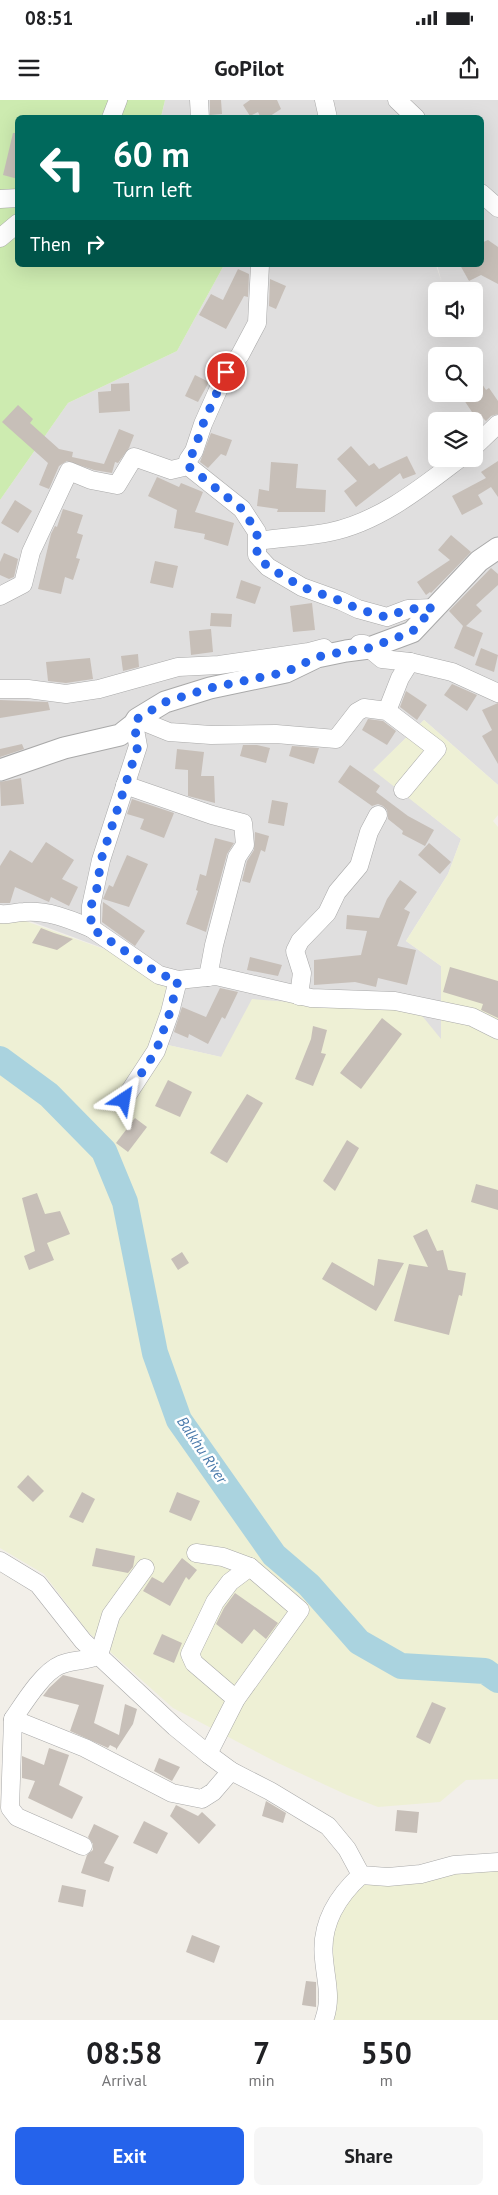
<!DOCTYPE html>
<html lang="en">
<head>
<meta charset="utf-8">
<style>
  body { margin:0; font-family:"PT Sans",sans-serif; background:#f6f6f6; color:#202124; height:100vh; display:flex; flex-direction:column; font-size:19px; white-space:nowrap }
  * { box-sizing:border-box; margin:0 }
  p { font-size:16px; color:#757577 }
  .icon { flex:none; width:28px; height:28px; fill:none; stroke:currentColor; stroke-width:2; stroke-linecap:round; stroke-linejoin:round }
  .map { position:relative; height:1920px; overflow:hidden }
  .details { display:flex; flex-direction:column; background:#fff; flex:1 }
  .details>* { flex:none }
  .top-card { position:absolute; left:15px; top:15px; width:469px; height:152px; border-radius:8px; box-shadow:0 5px 20px #0002; background:#00695c; color:#fff; overflow:hidden }
  .buttons { position:absolute; left:428px; top:182px; display:grid; gap:10px }
  .buttons a { display:grid; place-items:center; width:55px; height:55px; border-radius:8px; background:#fff; box-shadow:0 5px 20px #0002; font-size:25px }
  .pin { position:absolute; display:grid; place-items:center; width:42px; height:42px; color:#fff; margin:-21px; border:2px solid #fff; border-radius:50%; box-shadow:0 1px 5px #0007 }
  .me { position:absolute; width:55px; margin:-28px; rotate:33deg; stroke-linejoin:round; filter:drop-shadow(0 0 4px #0008) }
  .turn { display:flex; align-items:center; gap:18px; height:105px; padding:0 15px; font-size:22px }
  .turn .icon { width:65px; height:65px; stroke-width:2.5 }
  .turn b { display:block; font-size:35px; line-height:42px }
  .then { display:flex; align-items:center; height:48px; padding:0 15px; background:#0003; gap:10px; font-size:19px }
  .eta { display:flex; justify-content:space-evenly; align-items:center; height:85px; text-align:center }
  .eta b { font-size:30px; font-weight:700; line-height:35px }
  .primary-button { display:flex; gap:10px; margin-top:auto; padding:10px 15px }
  .primary-button a { flex:1; height:58px; border-radius:8px; background:#2563eb; color:#fff; font-size:20px; font-weight:700; line-height:58px; text-align:center }
  .primary-button a+a { background:#f6f6f6; color:#202124 }
  .status { display:flex; justify-content:space-between; align-items:center; height:35px; padding:0 25px; background:#fff; direction:ltr }
  .status svg { height:14px; fill:currentColor }
  header { display:flex; justify-content:space-between; align-items:center; height:65px; padding:0 15px; background:#fff; font-size:22px; font-weight:700 }
  .map>svg:first-child { display:block }
  .residential { fill:#e0dfdf; fill-rule:evenodd }
  .farmland { fill:#eef0d5 }
  .grass { fill:#cdebb0 }
  .lines { fill:none; stroke-linecap:round; stroke-linejoin:round }
  .river { stroke:#aad3df; stroke-width:26 }
  .building { fill:#c7bfb8 }
  .minor-casing { stroke:#a9a9a9; stroke-width:19 }
  .tertiary-casing { stroke:#a9a9a9; stroke-width:23 }
  .minor { stroke:#fff; stroke-width:18 }
  .tertiary { stroke:#fff; stroke-width:21 }
  .route { stroke:#2563eb; stroke-width:9; stroke-dasharray:0 16.2 }
  .labels { text-anchor:middle; stroke-width:5; stroke-linejoin:round; paint-order:stroke }
  .water-label { font-size:15px; font-style:italic; fill:#4a7aab; stroke:#fff }
</style>
</head>
<body>
<div class="status"><b>08:51</b><svg viewBox="0 0 49 12"><path d="M0 12V9h3v3zM5 12V6h3v6zM10 12V3h3v9zM15 12V0h3v12zM26 1h20v11H26zM47 4h2v5h-2z"/></svg></div>
<header><svg class="icon" aria-label="menu" viewBox="0 0 24 24"><path d="M4 6h16M4 12h16M4 18h16"/></svg>GoPilot<svg class="icon" aria-label="share" viewBox="0 0 24 24"><path d="M12 15V3M7 8l5-5 5 5M5 13v7h14v-7"/></svg></header>
<div class="map">
<svg width="498" height="1920" viewBox="0 0 498 1920">
  <rect width="100%" height="100%" fill="#f2efe9"/>
  <g class="residential">
    <polygon points="165,0 395,0 400,17 161,18"/>
    <path d="M399,0H498V685L424,620L374,670L461,739L448,774L406,841L441,866V940L221,957L159,943L143,863L0,810V400L68,303L177,251L224,165H436L441,180L437,165H481V18L402,17ZM436,191H474V229H436ZM436,256H474V294H436ZM436,321H474V359H436Z"/>
  </g>
  <g class="farmland">
    <polygon points="424,620 498,685 498,715 493,721 498,727 498,1679 466,1680 440,1702 378,1707 347,1695 278,1663 173,1608 88,1532 44,1474 0,1448 0,812 143,863 178,880 159,943 221,957 252,899 419,912 441,939 441,866 406,841 448,774 461,739 373,670"/>
    <polygon points="498,1770 498,1920 331,1920 330,1833 342,1802 364,1783"/>
  </g>
  <polygon class="grass" points="0,0 165,0 161,17 18,18 18,165 224,165 177,251 68,303 0,400"/>
  <g class="lines">
    <polyline class="river" points="0,959 49,995 104,1051 125,1102 155,1253 179,1320 274,1455 309,1485 359,1542 401,1566 485,1571 498,1580"/>
  </g>
  <g class="building">
    <polygon points="210,0 221,0 222,14 210,15"/>
    <polygon points="250,0 277,0 281,9 267,18 261,18 258,12 250,16 243,5"/>
    <polygon points="13,33 18,33 18,79 3,75"/>
    <polygon points="488,140 498,147 498,184 481,175 469,181 460,165 481,165 481,143"/>
    <polygon points="238,169 249,174 248,197 244,196 226,229 199,215 211,194 223,200"/>
    <polygon points="270,179 286,186 276,209 269,206"/>
    <polygon points="474,272 486,290 489,288 498,301 498,314 491,316 486,321 483,318 478,321 460,294 474,294"/>
    <polygon points="195,275 209,282 198,302 185,296"/>
    <polygon points="129,283 130,311 99,313 98,292 111,291 111,284"/>
    <polygon points="18,305 33,319 30,323 59,349 73,352 72,357 104,364 119,329 134,335 129,348 118,363 115,362 112,373 94,370 67,361 59,366 49,389 39,385 48,363 2,322"/>
    <polygon points="211,333 232,340 226,356 221,354 208,368 200,362"/>
    <polygon points="351,346 369,366 374,363 379,369 407,356 416,374 403,379 400,373 356,407 344,391 357,381 337,359"/>
    <polygon points="498,361 498,397 491,387 478,395 483,404 462,415 452,396 486,378 481,372"/>
    <polygon points="271,362 298,364 296,388 326,390 325,412 277,412 278,409 257,406 259,389 269,391"/>
    <polygon points="157,377 179,387 181,383 203,392 195,412 234,423 228,446 204,439 205,434 174,428 177,410 148,396"/>
    <polygon points="15,400 32,411 18,433 1,423"/>
    <polygon points="63,409 83,415 77,433 83,435 76,458 80,459 73,480 65,477 61,494 38,489 51,434 55,426 57,427"/>
    <polygon points="451,435 471,452 431,493 430,492 426,495 417,482 450,460 438,450"/>
    <polygon points="4,453 18,459 14,477 9,479 0,475 0,462"/>
    <polygon points="155,461 178,466 173,488 150,483"/>
    <polygon points="491,468 498,474 498,485 476,505 482,511 466,526 483,533 474,557 454,548 463,526 449,511"/>
    <polygon points="241,480 261,487 255,504 236,498"/>
    <polygon points="312,503 315,530 293,532 290,506"/>
    <polygon points="211,513 232,514 231,527 210,526"/>
    <polygon points="211,529 213,552 191,555 189,531"/>
    <polygon points="481,548 498,555 494,572 475,565"/>
    <polygon points="138,554 139,567 123,571 121,556"/>
    <polygon points="90,558 93,579 66,583 48,581 46,562"/>
    <polygon points="452,584 477,595 467,611 444,595"/>
    <polygon points="406,591 427,605 417,620 400,607"/>
    <polygon points="0,600 48,602 50,610 0,618"/>
    <polygon points="498,603 498,664 482,636 492,630 482,610"/>
    <polygon points="368,619 383,621 396,631 387,645 362,630"/>
    <polygon points="22,644 24,649 0,657 0,649"/>
    <polygon points="243,645 257,645 270,648 266,663 240,656"/>
    <polygon points="292,646 319,648 314,664 289,656"/>
    <polygon points="177,649 204,652 201,676 214,676 215,703 188,696 188,670 175,669"/>
    <polygon points="350,665 380,686 376,692 408,716 434,730 425,746 402,734 403,731 388,719 387,710 383,706 378,704 372,706 338,682"/>
    <polygon points="21,678 24,704 1,706 0,682"/>
    <polygon points="132,699 174,713 164,738 140,729 144,719 127,714"/>
    <polygon points="272,700 288,703 284,726 268,723"/>
    <polygon points="255,732 269,736 265,752 261,750 250,783 242,781 247,761 254,750"/>
    <polygon points="215,738 234,743 227,754 206,832 186,824 198,791 196,790 200,774 206,776"/>
    <polygon points="46,742 74,760 62,779 78,787 69,806 51,797 49,802 15,787 10,803 0,803 0,766 10,750 32,763"/>
    <polygon points="429,743 451,762 440,774 418,755"/>
    <polygon points="127,755 148,764 129,807 103,799 109,785 113,787"/>
    <polygon points="400,780 417,792 404,809 410,812 397,846 416,850 407,885 378,878 376,887 355,882 314,885 314,860 361,855 367,831 346,829 347,815 379,818 387,799"/>
    <polygon points="103,802 145,831 135,846 102,822"/>
    <polygon points="41,828 54,833 73,839 57,850 32,843"/>
    <polygon points="250,857 282,865 278,876 247,870"/>
    <polygon points="450,867 498,881 498,918 481,910 483,904 443,892"/>
    <polygon points="220,888 238,892 225,919 222,917 208,944 189,934 188,938 174,932 182,907 206,917"/>
    <polygon points="382,918 402,934 361,989 340,973"/>
    <polygon points="313,926 327,930 321,953 326,954 313,986 295,979 311,939"/>
    <polygon points="168,980 192,992 180,1017 155,1006"/>
    <polygon points="247,994 263,1003 227,1063 210,1053"/>
    <polygon points="135,1018 147,1027 128,1052 116,1043"/>
    <polygon points="347,1040 359,1048 335,1091 323,1081"/>
    <polygon points="476,1084 498,1090 498,1110 471,1102"/>
    <polygon points="37,1093 45,1114 60,1111 70,1134 47,1143 54,1160 29,1170 24,1156 35,1151 22,1098"/>
    <polygon points="427,1129 437,1151 443,1150 448,1170 466,1173 462,1196 459,1195 449,1235 394,1221 409,1164 428,1167 413,1136"/>
    <polygon points="182,1152 189,1163 178,1170 171,1159"/>
    <polygon points="378,1159 404,1163 376,1211 322,1179 332,1162 374,1186"/>
    <polygon points="28,1375 44,1391 33,1402 17,1387"/>
    <polygon points="82,1392 95,1399 83,1423 69,1417"/>
    <polygon points="177,1392 200,1401 191,1421 169,1412"/>
    <polygon points="96,1448 135,1456 133,1467 128,1473 92,1466"/>
    <polygon points="182,1458 197,1470 189,1480 186,1477 170,1506 143,1491 152,1477 163,1483"/>
    <polygon points="235,1493 278,1523 266,1539 254,1529 242,1544 216,1524 224,1508"/>
    <polygon points="162,1534 182,1543 174,1563 153,1554"/>
    <polygon points="63,1575 104,1585 94,1623 119,1635 125,1604 137,1609 133,1624 116,1650 116,1648 110,1645 108,1648 70,1631 79,1605 43,1596 49,1588"/>
    <polygon points="432,1602 446,1608 430,1644 416,1637"/>
    <polygon points="49,1648 69,1655 59,1685 83,1697 72,1719 28,1698 35,1681 22,1678 22,1656 44,1665"/>
    <polygon points="159,1658 180,1667 172,1681 154,1671"/>
    <polygon points="266,1701 286,1713 283,1723 262,1716"/>
    <polygon points="176,1705 198,1716 202,1712 216,1725 199,1744 170,1716"/>
    <polygon points="397,1710 419,1712 417,1733 395,1731"/>
    <polygon points="144,1721 168,1733 157,1754 133,1743"/>
    <polygon points="94,1724 119,1736 104,1763 114,1767 109,1782 81,1773 87,1755 93,1750 93,1744 88,1737"/>
    <polygon points="62,1785 86,1790 83,1807 58,1802"/>
    <polygon points="192,1835 220,1846 214,1863 186,1852"/>
    <polygon points="306,1881 316,1882 316,1907 302,1905"/>
  </g>
  <g class="lines">
    <g class="minor-casing">
      <g id="minor">
        <polyline points="199,0 200,18"/>
        <polyline points="324,0 328,18"/>
        <polyline points="397,0 416,18"/>
        <polyline points="111,18 118,0"/>
        <polyline points="481,93 498,108"/>
        <polyline points="0,99 18,98"/>
        <polyline points="0,138 18,123"/>
        <polyline points="474,347 498,324"/>
        <polyline points="188,366 188,360 194,351 203,324 226,272 240,255 257,223 260,165"/>
        <path d="M258,441C282,437 307,437 330,432C379,422 421,388 459,359"/>
        <polyline points="0,496 23,484 31,452 69,371 91,380 117,385 134,357 171,370 188,366 242,409 257,432 257,455 268,467 302,487 341,501 358,509 387,517 408,509 433,508"/>
        <polyline points="359,544 364,544 382,559 410,562 452,572 498,593"/>
        <polyline points="0,589 28,589 66,594 99,589 178,567 219,565 309,552 324,548"/>
        <polyline points="387,611 400,578 410,562"/>
        <polyline points="137,619 169,632 211,635 276,634 336,639 357,612 364,608 387,611 437,649 403,690"/>
        <polyline points="134,624 138,646 101,760 91,806 91,828 159,875 178,880 216,876 311,898 395,901 472,917 498,930"/>
        <polyline points="125,685 212,715 243,723 245,745 237,757 214,845 208,877"/>
        <path d="M0,814C9,815 16,812 24,812C48,810 69,819 91,828"/>
        <polyline points="299,896 302,873 295,851 300,841 327,813 337,792 359,766 369,732 378,715"/>
        <polyline points="124,1000 156,951 170,912 178,880"/>
        <polyline points="196,1453 223,1457 250,1467 300,1510 236,1599 208,1654"/>
        <polyline points="0,1461 38,1484 83,1541 175,1627 208,1654 231,1671 270,1691 328,1726 347,1749 361,1775 388,1777 421,1774 454,1765 498,1762"/>
        <path d="M145,1468L111,1515L99,1555C86,1562 73,1559 60,1565C43,1572 24,1603 13,1619L85,1648L172,1693L202,1699L213,1692L231,1671"/>
        <polyline points="236,1599 194,1563 190,1554 215,1502 230,1482 250,1467"/>
        <polyline points="13,1619 10,1708 17,1717 83,1746"/>
        <path d="M324,1920C332,1898 326,1882 324,1859C320,1825 337,1797 361,1775"/>
      </g>
    </g>
    <g class="tertiary-casing">
      <polyline id="tertiary" points="0,670 64,648 120,635 134,624 137,619 165,602 210,588 286,572 317,557 346,551 369,548 412,532 479,461 498,448"/>
    </g>
    <use href="#minor" class="minor"/>
    <use href="#tertiary" class="tertiary"/>
  </g>
  <g class="lines">
    <polyline class="route" points="124,1000 156,951 170,912 178,880 159,874 91,828 91,806 97,788 101,760 138,646 134,624 137,619 165,602 210,588 286,572 317,557 346,551 369,548 412,532 433,508 408,509 386,517 358,509 341,501 302,487 268,467 257,455 257,432 242,409 188,366 188,360 194,351 203,324 226,272"/>
  </g>
  <g class="labels">
    <g class="water-label">
      <text transform="translate(202 1350) rotate(56)" y="5">Balkhu River</text>
    </g>
  </g>
</svg>
<div class="buttons">
<a><svg class="icon" aria-label="sound" viewBox="0 0 24 24"><path d="M4 9h4l5-4v14l-5-4H4zM17 9q2 3 0 6"/></svg></a>
<a><svg class="icon" aria-label="search" viewBox="0 0 24 24"><circle cx="10" cy="10" r="6"/><path d="M15 15l6 6"/></svg></a>
<a><svg class="icon" aria-label="layers" viewBox="0 0 24 24"><path d="M12 4l9 5-9 5-9-5zM3 14l9 5 9-5"/></svg></a>
</div>
<div class="pin" style="left:226px;top:272px;background:#d93025"><svg class="icon" aria-label="arrive" viewBox="0 0 24 24"><path d="M6 21V4h12l-3 4 3 4H6"/></svg></div>
<svg class="me" style="left:124px;top:1000px" viewBox="-20 -20 40 40"><path d="M0-17L14 15 0 8-14 15z" fill="#2563eb" stroke="#fff" stroke-width="4"/></svg>
<div class="top-card">
<div class="turn"><svg class="icon" aria-label="left" viewBox="0 0 24 24"><path d="M17 20v-9H6M10 6l-5 5 5 5"/></svg><div><b>60 m</b>Turn left</div></div>
<div class="then">Then<svg class="icon" aria-label="right" viewBox="0 0 24 24"><path d="M7 20v-9h11M14 6l5 5-5 5"/></svg></div>
</div>
</div>
<section class="details">
<div class="eta">
<div><b>08:58</b><p>Arrival</p></div>
<div><b>7</b><p>min</p></div>
<div><b>550</b><p>m</p></div>
</div>
<div class="primary-button"><a>Exit</a><a>Share</a></div>
</section>
</body>
</html>
